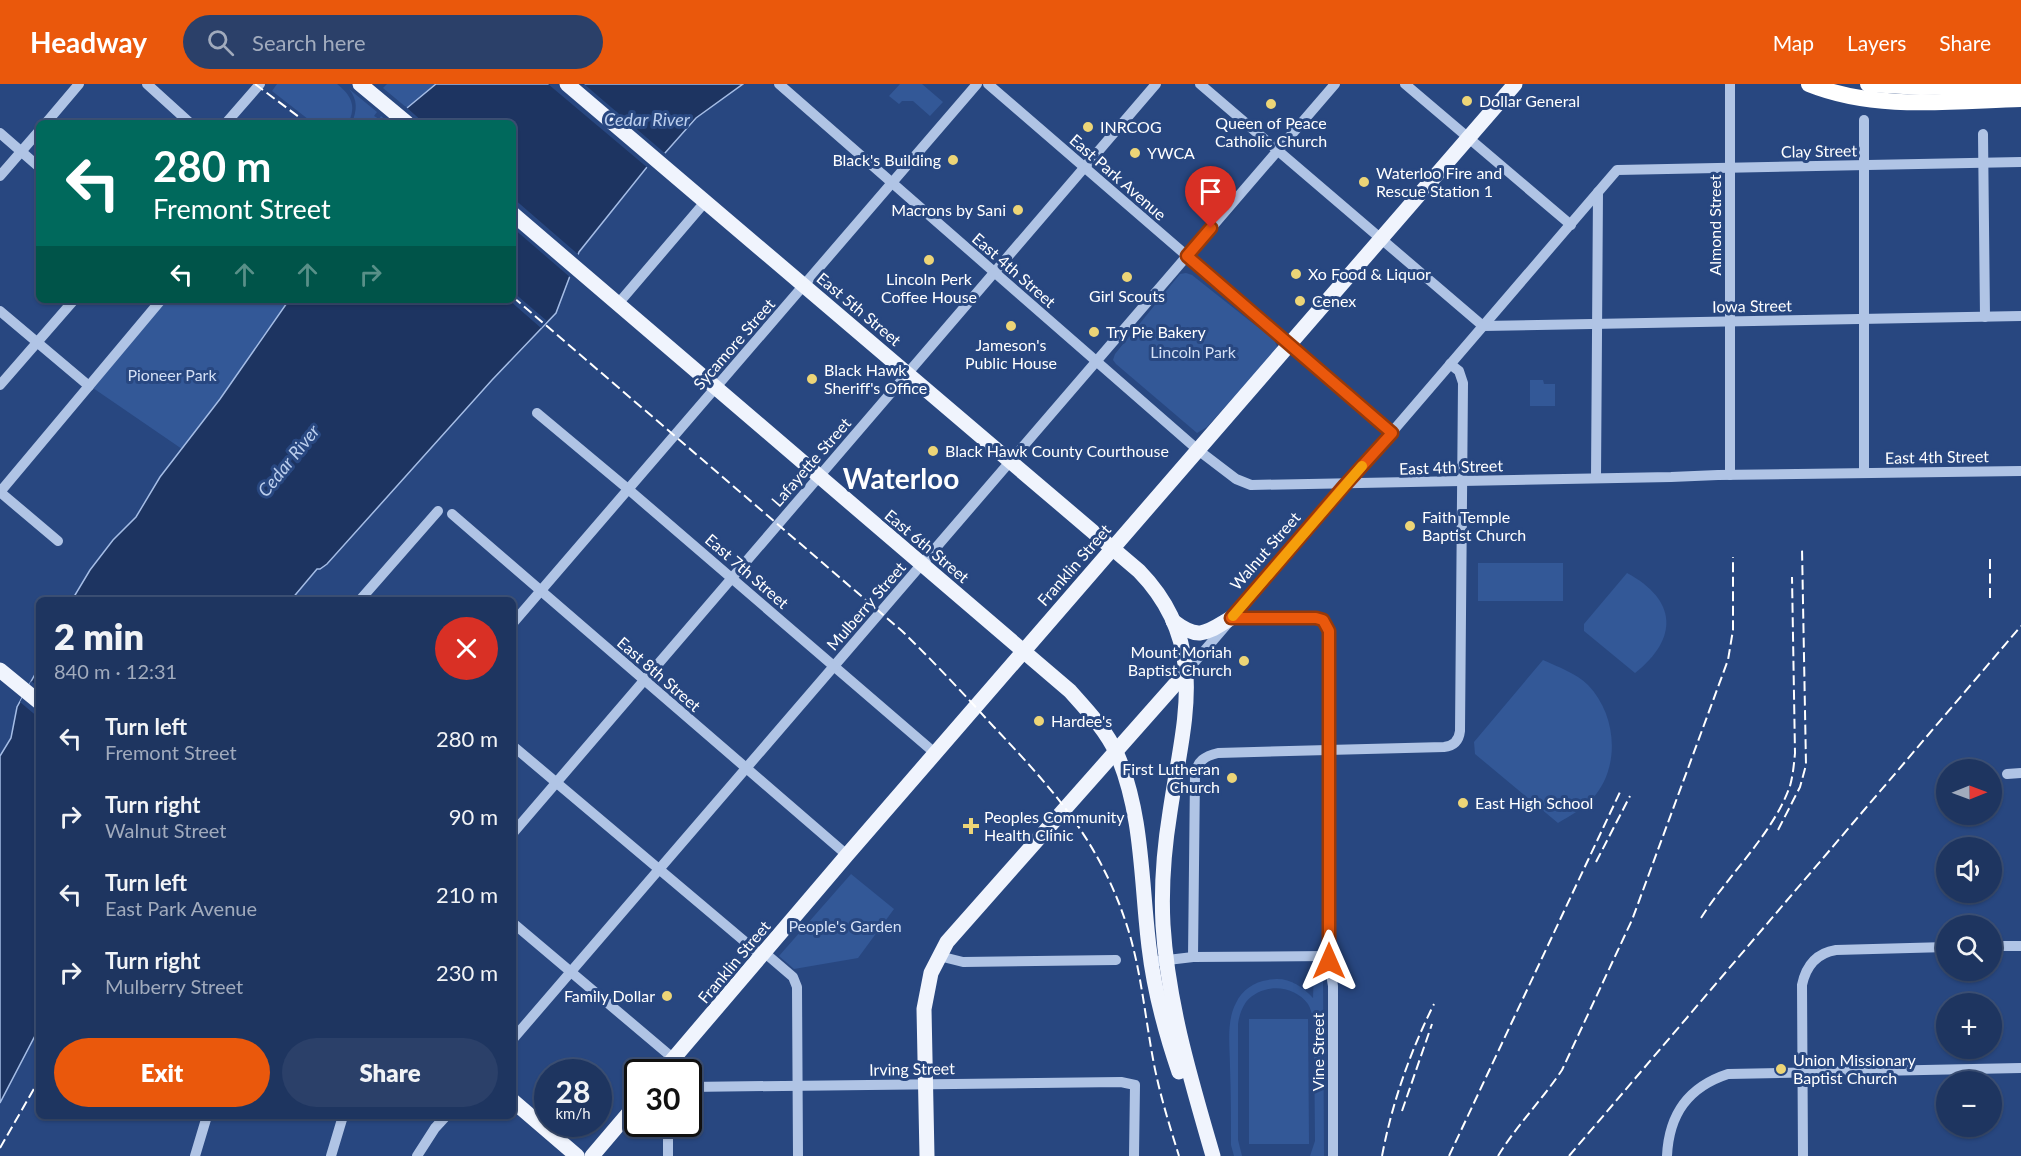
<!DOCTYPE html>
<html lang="en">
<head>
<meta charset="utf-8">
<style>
  body { margin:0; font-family:Lato,sans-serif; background:#2b4069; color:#f1f3f6; height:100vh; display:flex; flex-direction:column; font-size:22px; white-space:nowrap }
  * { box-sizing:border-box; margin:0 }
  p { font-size:20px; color:#a1abbd }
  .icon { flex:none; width:33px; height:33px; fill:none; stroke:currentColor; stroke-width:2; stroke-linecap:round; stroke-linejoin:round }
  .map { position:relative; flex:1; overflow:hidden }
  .panel { position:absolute; left:36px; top:513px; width:480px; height:522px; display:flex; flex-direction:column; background:#1e3560; border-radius:9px; box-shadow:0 2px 4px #0004,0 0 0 2px #3c5075 }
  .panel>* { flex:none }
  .top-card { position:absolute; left:36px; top:36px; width:480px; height:183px; border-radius:9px; box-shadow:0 2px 4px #0004,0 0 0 2px #3c5075; background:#00695c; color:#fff; overflow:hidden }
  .needle { width:39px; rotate:89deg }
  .fabs { position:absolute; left:1936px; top:675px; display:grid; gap:12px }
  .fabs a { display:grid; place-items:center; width:66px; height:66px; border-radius:50%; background:#1e3560; box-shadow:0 2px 4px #0004,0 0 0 2px #3c5075; font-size:30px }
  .speed { position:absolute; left:534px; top:975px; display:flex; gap:12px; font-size:30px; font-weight:700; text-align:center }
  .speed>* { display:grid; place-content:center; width:78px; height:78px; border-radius:50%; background:#1e3560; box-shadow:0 2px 4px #0004,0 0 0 2px #3c5075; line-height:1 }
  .speed small { font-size:15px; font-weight:400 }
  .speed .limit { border:3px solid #111; border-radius:9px; background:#fff; color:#111 }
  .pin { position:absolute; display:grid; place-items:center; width:51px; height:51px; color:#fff; margin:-62px -26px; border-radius:50% 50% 50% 0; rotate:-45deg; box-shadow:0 0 6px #0007 }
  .pin .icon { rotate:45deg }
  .me { position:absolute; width:66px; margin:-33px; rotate:0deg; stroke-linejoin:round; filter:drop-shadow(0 0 4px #0008) }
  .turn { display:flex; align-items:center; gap:21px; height:126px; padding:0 18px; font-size:27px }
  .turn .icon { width:78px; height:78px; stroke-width:2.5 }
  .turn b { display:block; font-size:42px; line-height:51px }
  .lanes { display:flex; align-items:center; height:57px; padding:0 18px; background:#0003; justify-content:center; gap:30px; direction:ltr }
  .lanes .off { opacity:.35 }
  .round { display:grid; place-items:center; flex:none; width:63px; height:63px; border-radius:32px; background:#2b4069 }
  .head { display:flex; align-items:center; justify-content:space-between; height:102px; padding:0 18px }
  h1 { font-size:36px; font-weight:800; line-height:45px }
  .button { display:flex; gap:12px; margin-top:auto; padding:12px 18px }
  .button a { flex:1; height:69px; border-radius:36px; background:#ea580c; color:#fff; font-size:24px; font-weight:800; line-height:69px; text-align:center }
  .button a+a { background:#2b4069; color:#f1f3f6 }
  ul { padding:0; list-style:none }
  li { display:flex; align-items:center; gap:18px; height:78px; padding:0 18px }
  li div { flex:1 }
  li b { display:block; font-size:22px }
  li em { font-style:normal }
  header { display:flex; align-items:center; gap:36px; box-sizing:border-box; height:84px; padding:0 30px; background:#ea580c; color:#fff }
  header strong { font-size:28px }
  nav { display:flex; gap:33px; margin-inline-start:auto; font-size:21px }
  .search { width:420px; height:54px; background:#2b4069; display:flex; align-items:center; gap:15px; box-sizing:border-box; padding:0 21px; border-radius:33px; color:#a1abbd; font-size:22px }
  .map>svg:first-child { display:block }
  .green { fill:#335897 }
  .water { fill:#1d3461; stroke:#a5bde6; stroke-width:1.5 }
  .pier { fill:#284780 }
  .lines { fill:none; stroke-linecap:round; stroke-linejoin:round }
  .minor { stroke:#b0c4e5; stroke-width:10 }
  .major { stroke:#f0f4fd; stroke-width:15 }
  .highway { stroke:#fff; stroke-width:16 }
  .rail { stroke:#fff; stroke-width:2; stroke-dasharray:10 4.5; stroke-linecap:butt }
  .route-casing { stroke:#983908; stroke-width:15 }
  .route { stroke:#ea580c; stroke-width:10 }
  .slow { stroke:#f59e0b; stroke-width:10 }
  .poi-dot { fill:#edd577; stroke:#284780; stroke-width:2 }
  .labels { text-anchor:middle; stroke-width:6; stroke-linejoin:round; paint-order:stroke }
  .poi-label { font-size:16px; fill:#fff; stroke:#284780; text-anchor:start }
  .street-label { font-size:16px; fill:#fff; stroke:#284780 }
  .park-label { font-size:16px; fill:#d3dff5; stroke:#284780 }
  .water-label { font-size:18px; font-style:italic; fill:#bbceed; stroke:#284780 }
  .town-label { font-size:28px; font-weight:bold; fill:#fff; stroke:#284780 }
</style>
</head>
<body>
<header>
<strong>Headway</strong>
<div class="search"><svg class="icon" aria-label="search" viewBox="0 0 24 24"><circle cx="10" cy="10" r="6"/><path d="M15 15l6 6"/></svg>Search here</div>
<nav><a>Map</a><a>Layers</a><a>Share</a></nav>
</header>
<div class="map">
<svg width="2021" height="1072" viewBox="0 0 2021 1072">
  <rect width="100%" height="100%" fill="#284780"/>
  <g class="green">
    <path d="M277,0H337C351,11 357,22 348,39H313L272,7Z"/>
    <polygon points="387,0 436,0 407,24 383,4"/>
    <polygon points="900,0 922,0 943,18 930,32 913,17 902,17 899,20 889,12"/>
    <path d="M349,5L377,28L374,32L379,35L381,32L387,37L385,39H352C357,26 358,16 349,5Z"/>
    <polygon points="1186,189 1192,191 1274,256 1277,262 1276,266 1207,343 1197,349 1116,280 1113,276 1115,270 1180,190"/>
    <polygon points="166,216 289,216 250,274 182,365 93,304"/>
    <polygon points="1530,296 1543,296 1544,300 1555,300 1555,322 1530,322"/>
    <rect x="1478" y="479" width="85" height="38"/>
    <path d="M1627,489C1677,516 1679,554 1635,589L1584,547V540Z"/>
    <path d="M1543,576C1558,583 1576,589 1588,601C1617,631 1621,684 1592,715C1582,725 1570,732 1558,739L1475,670L1474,658Z"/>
    <polygon points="851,790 894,825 858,874 794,885 779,872"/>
    <path d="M1323,887L1324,1072H1310L1315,1057L1314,943C1313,935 1312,927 1308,920C1293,900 1262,899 1246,918C1241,925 1239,933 1238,940V1056L1242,1072H1234L1231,1061C1231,1035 1231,1009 1230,983C1230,962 1226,938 1236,919C1242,906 1254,898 1268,896C1287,892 1301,901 1313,914L1314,888Z"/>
    <polygon points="1249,935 1308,935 1309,1060 1249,1060"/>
  </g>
  <g class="water">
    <polygon points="436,0 743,0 696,34 665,69 647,83 579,168 556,229 492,296 327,480 320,485 317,485 291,516 72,516 90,486 113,456 136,433 160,393 220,315 289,216 513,216 513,39 385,39 407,24"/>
    <polygon points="39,583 39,944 0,1019 0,672 11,654 17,623"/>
  </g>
  <g class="pier">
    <polygon points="548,0 584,0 667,71 649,85"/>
    <polygon points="405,22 424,39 389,39 384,35"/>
    <polygon points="513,114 580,172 571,194 513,144"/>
    <polygon points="513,208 547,237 541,244 509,216 513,216"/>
    <polygon points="31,597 39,603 39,634 20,618"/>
  </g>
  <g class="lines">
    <g class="minor">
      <polyline points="147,0 190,39"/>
      <polyline points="779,0 1198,366 1236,395 1251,401 1671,393 1718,391 2021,387"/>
      <polyline points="988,0 1392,349"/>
      <polyline points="1200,0 1483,242 2021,232"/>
      <polyline points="1405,0 1571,141"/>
      <polyline points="1730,0 1730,391"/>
      <polyline points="46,39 79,0"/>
      <polyline points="226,39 260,0"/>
      <polyline points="0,49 39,83"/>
      <polyline points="1983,50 1985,233"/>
      <polyline points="0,92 39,47"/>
      <polyline points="617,221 705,118"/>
      <polyline points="0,227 89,302"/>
      <polyline points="0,301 74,216"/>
      <polyline points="537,329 628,405 936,670"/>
      <polyline points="1864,389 1864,36"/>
      <polyline points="1596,394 1598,108"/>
      <polyline points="452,430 847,771"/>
      <polyline points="58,457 0,408 161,216"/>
      <polyline points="360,516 438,427"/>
      <polyline points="1231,534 1316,534 1327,541 1330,552 1329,877 1333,902 1333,1072"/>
      <polyline points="513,539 977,0"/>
      <polyline points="1186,588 1617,86 2021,78"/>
      <polyline points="513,662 762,872"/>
      <polyline points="2007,690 2021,689"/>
      <polyline points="513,749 1156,0"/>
      <polyline points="513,839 674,975"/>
      <polyline points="1992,862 2021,862"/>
      <polyline points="765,869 793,893 797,903 798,1072"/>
      <polyline points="939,872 963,878 1116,876"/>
      <path d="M1193,873L1195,691C1197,677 1205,672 1218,669L1444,663C1454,662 1459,656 1460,647L1463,299L1459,287L1450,280"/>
      <polyline points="1151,878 1193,873 1329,872"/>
      <polyline points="513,955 1335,0"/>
      <polyline points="688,1003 1121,998 1135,1001 1134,1072"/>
      <polyline points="668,1040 668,1072"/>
      <polyline points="195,1072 207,1032"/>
      <polyline points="331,1072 343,1032"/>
      <polyline points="417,1072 435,1044 446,1032"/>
      <path d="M1667,1072C1669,1030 1688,1003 1728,990L2021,984"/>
      <path d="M1803,1072L1802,901C1806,882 1817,869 1836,866L1947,863"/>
    </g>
    <g class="major">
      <polyline points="360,0 407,39"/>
      <path d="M567,0L1139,487C1211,561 1183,638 1170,728C1164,765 1161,803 1163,841C1168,921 1191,996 1213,1072"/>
      <path d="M513,130L1070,607C1087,626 1106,646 1117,670C1143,730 1141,799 1149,863C1154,906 1165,947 1179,988"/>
      <path d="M1173,537C1199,557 1206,549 1231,534"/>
      <polyline points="0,586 39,618"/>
      <polyline points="662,988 847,771 1515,0"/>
      <polyline points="513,1017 577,1072"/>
      <polyline points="592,1072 638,1018"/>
      <polyline points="927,1072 924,925 931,889 947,858 1186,588"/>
    </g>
    <g class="highway">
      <path d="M1809,0C1876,27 1951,17 2021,15"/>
      <polyline points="1868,0 1921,3 2021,1"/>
    </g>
    <g class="rail">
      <polyline points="255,0 307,39"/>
      <path d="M513,213L902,547C933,577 963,609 993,642C1054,706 1101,759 1128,845C1141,887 1145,932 1153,975C1159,1008 1169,1040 1179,1072"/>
      <polyline points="1990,475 1990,515"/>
      <polyline points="1778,746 1800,703 1806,681 1802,464"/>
      <polyline points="1596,778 1630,712"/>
      <path d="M1701,834C1728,791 1773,750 1790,702C1793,691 1794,680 1795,669L1792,493"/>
      <polyline points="1402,1027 1432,940"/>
      <polyline points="0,1064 39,996"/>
      <path d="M1382,1072C1392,1019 1410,968 1434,920"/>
      <polyline points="1449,1072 1620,708"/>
      <path d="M1498,1072C1517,1041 1542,1016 1562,986L1632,836L1728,576L1733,546V473"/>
      <polyline points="1569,1072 2021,542"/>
    </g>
  </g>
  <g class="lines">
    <g class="route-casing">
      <polyline id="route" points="1211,144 1187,172 1392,349 1345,401 1231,534 1316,534 1323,536 1329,547 1329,877"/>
    </g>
    <use href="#route" class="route"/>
    <polyline class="slow" points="1233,532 1362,382"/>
  </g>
  <g class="poi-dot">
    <circle cx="1467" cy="17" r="6"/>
    <circle cx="1271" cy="20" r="6"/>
    <circle cx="1088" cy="43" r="6"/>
    <circle cx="1135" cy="69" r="6"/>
    <circle cx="953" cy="76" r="6"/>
    <circle cx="1364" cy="98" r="6"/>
    <circle cx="1018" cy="126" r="6"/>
    <circle cx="929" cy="176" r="6"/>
    <circle cx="1296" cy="190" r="6"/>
    <circle cx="1127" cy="193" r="6"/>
    <circle cx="1300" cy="217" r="6"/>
    <circle cx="1011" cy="242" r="6"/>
    <circle cx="1094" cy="248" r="6"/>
    <circle cx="812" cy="295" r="6"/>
    <circle cx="933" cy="367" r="6"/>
    <circle cx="1410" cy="442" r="6"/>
    <circle cx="1244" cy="577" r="6"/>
    <circle cx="1039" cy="637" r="6"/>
    <circle cx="1232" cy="694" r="6"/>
    <circle cx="1463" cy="719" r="6"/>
    <path d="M968 733h6v6h6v6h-6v6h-6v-6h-6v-6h6z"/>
    <circle cx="667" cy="912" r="6"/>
    <circle cx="1781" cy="985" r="6"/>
  </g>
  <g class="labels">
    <g class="poi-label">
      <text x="1479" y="23">Dollar General</text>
      <text x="1271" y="45" text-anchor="middle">Queen of Peace<tspan x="1271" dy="18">Catholic Church</tspan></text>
      <text x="1100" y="49">INRCOG</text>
      <text x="1147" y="75">YWCA</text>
      <text x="941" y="82" text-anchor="end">Black's Building</text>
      <text x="1376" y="95">Waterloo Fire and<tspan x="1376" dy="18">Rescue Station 1</tspan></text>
      <text x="1006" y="132" text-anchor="end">Macrons by Sani</text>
      <text x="1308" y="196">Xo Food &amp; Liquor</text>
      <text x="929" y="201" text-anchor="middle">Lincoln Perk<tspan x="929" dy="18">Coffee House</tspan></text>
      <text x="1127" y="218" text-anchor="middle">Girl Scouts</text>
      <text x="1312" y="223">Cenex</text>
      <text x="1106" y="254">Try Pie Bakery</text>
      <text x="1011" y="267" text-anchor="middle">Jameson's<tspan x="1011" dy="18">Public House</tspan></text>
      <text x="824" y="292">Black Hawk<tspan x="824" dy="18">Sheriff's Office</tspan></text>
      <text x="945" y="373">Black Hawk County Courthouse</text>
      <text x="1422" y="439">Faith Temple<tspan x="1422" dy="18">Baptist Church</tspan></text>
      <text x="1232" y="574" text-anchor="end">Mount Moriah<tspan x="1232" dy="18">Baptist Church</tspan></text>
      <text x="1051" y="643">Hardee's</text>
      <text x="1220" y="691" text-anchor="end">First Lutheran<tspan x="1220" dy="18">Church</tspan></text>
      <text x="1475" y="725">East High School</text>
      <text x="984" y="739">Peoples Community<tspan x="984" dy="18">Health Clinic</tspan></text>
      <text x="655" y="918" text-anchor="end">Family Dollar</text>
      <text x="1793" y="982">Union Missionary<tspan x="1793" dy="18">Baptist Church</tspan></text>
    </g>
    <g class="street-label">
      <text transform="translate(1819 67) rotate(-1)" y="6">Clay Street</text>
      <text transform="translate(1118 93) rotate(41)" y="6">East Park Avenue</text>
      <text transform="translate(1715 141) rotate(-90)" y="6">Almond Street</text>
      <text transform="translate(1014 186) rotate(41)" y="6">East 4th Street</text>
      <text transform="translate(1752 222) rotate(-1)" y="6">Iowa Street</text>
      <text transform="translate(859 225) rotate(40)" y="6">East 5th Street</text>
      <text transform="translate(734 260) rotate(-49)" y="6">Sycamore Street</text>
      <text transform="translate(1937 373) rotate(-1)" y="6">East 4th Street</text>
      <text transform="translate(811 378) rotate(-49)" y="6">Lafayette Street</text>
      <text transform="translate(1451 383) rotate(-2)" y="6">East 4th Street</text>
      <text transform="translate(927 462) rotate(40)" y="6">East 6th Street</text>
      <text transform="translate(1265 467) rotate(-49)" y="6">Walnut Street</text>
      <text transform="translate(1074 481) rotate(-49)" y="6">Franklin Street</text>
      <text transform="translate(747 487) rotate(41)" y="6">East 7th Street</text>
      <text transform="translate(866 522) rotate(-49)" y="6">Mulberry Street</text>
      <text transform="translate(659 590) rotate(41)" y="6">East 8th Street</text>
      <text transform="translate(734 878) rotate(-50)" y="6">Franklin Street</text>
      <text transform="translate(1318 968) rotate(-90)" y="6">Vine Street</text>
      <text transform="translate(912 985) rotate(-1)" y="6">Irving Street</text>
    </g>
    <g class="park-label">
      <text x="1193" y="274">Lincoln Park</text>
      <text x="172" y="297">Pioneer Park</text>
      <text x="845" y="848">People's Garden</text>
    </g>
    <g class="water-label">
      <text x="647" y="42">Cedar River</text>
      <text transform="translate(289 377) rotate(-51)" y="6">Cedar River</text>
    </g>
    <g class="town-label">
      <text x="901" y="405">Waterloo</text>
    </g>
  </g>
</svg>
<div class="fabs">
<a><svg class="needle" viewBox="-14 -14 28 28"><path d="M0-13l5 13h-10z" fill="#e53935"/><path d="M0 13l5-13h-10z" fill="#a1abbd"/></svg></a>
<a><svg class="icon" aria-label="sound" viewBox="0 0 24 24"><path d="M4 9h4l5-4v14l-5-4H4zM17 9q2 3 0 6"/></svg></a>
<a><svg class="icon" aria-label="search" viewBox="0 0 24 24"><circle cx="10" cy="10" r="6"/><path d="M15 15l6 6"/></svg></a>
<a>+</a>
<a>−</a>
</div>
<div class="speed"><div>28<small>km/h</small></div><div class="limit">30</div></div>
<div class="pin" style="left:1211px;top:144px;background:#d93025"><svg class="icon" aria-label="arrive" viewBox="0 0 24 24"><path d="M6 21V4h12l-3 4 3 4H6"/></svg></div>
<svg class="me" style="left:1329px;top:877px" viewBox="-20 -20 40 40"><path d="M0-17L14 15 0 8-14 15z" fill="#ea580c" stroke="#fff" stroke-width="4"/></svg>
<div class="top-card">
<div class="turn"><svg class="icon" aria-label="left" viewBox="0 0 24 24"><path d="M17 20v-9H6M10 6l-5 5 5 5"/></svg><div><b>280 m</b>Fremont Street</div></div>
<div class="lanes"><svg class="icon" aria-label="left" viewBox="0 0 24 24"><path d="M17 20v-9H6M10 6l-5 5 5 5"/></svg><svg class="icon off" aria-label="ahead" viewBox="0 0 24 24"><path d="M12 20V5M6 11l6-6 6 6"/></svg><svg class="icon off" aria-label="ahead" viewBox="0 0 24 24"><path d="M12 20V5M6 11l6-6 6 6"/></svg><svg class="icon off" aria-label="right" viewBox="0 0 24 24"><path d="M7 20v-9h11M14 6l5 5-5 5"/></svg></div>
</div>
<section class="panel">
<div class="head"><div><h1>2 min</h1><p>840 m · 12:31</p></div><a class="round" style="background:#d93025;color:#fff"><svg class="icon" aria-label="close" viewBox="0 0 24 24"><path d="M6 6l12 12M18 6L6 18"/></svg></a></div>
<ul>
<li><svg class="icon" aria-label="left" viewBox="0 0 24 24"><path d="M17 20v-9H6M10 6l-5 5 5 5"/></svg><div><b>Turn left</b><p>Fremont Street</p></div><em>280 m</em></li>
<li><svg class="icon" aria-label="right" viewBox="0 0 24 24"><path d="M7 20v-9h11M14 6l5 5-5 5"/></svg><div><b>Turn right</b><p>Walnut Street</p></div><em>90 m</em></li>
<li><svg class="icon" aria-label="left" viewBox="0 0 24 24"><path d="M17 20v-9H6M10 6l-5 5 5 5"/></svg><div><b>Turn left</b><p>East Park Avenue</p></div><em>210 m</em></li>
<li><svg class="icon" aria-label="right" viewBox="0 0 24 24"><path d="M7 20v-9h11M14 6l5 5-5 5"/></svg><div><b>Turn right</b><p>Mulberry Street</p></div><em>230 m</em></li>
</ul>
<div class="button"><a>Exit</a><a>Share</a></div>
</section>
</div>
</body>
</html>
